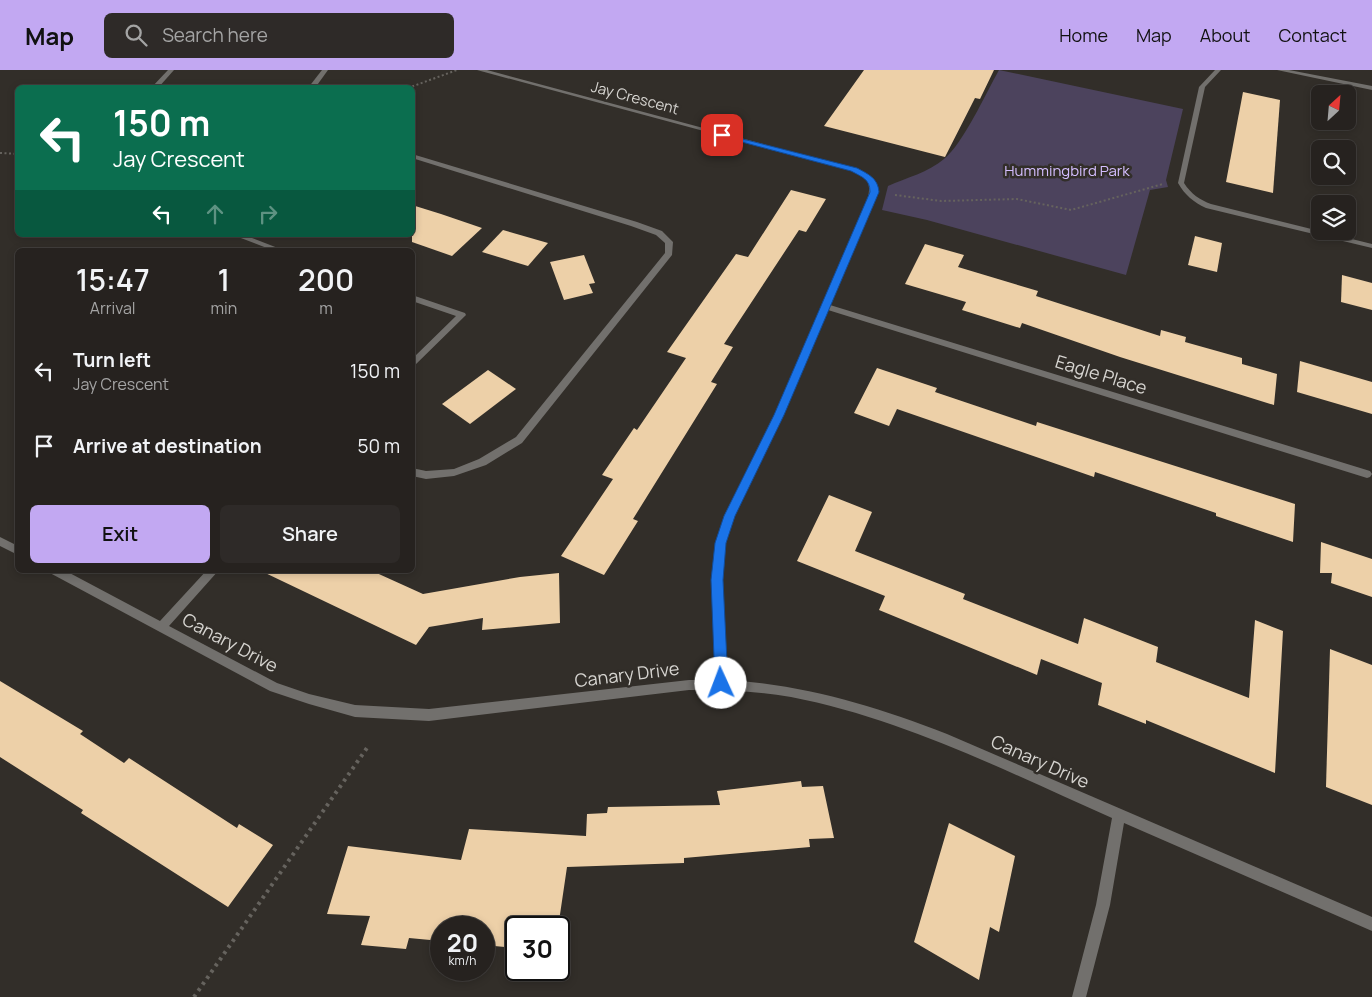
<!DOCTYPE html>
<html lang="en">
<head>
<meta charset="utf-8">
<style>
  body { margin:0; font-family:Manrope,sans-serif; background:#2e2a28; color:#f1f3f6; height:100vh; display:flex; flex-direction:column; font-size:19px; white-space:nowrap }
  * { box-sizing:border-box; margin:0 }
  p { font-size:16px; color:#a4a4a4 }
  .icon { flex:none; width:28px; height:28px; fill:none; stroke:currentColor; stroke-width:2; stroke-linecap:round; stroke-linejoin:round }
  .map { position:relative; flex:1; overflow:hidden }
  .drawer { position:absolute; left:15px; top:178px; width:400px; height:325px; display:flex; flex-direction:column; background:#26221f; border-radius:8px; box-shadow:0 2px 8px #0003,0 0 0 1px #423f3d }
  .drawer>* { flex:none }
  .banner { position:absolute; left:15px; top:15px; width:400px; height:152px; border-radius:8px; box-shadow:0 2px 8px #0003,0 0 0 1px #423f3d; background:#0b6e4f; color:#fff; overflow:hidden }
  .needle { width:32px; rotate:26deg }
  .controls { position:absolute; left:1311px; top:15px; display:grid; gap:10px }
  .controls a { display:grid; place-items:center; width:45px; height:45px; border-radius:8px; background:#26221f; box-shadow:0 2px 8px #0003,0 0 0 1px #423f3d; font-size:25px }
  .speed { position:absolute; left:430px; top:846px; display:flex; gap:10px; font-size:25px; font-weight:700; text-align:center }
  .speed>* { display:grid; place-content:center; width:65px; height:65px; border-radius:50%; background:#26221f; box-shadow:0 2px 8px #0003,0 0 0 1px #423f3d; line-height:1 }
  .speed small { font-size:12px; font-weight:400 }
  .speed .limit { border:2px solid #111; border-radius:8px; background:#fff; color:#111 }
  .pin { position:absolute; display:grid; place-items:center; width:42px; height:42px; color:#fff; margin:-21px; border-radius:10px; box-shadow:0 2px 8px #0006 }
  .me { position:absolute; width:55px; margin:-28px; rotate:358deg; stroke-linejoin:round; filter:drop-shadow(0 0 4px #0008) }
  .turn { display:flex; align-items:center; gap:18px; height:105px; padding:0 15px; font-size:22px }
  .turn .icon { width:65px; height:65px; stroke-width:2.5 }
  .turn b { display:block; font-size:35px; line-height:42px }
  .lanes { display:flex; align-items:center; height:48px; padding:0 15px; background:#0003; justify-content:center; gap:25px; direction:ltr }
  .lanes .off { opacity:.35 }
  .eta { display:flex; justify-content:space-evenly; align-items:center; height:85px; text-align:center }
  .eta b { font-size:30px; font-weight:600; line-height:35px }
  .action { display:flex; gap:10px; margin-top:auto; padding:10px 15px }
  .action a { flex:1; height:58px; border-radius:8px; background:#c2a8f2; color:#111; font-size:20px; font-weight:600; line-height:58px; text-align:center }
  .action a+a { background:#2e2a28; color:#f1f3f6 }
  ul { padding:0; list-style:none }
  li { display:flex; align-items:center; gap:15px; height:75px; padding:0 15px }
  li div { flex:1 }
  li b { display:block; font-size:19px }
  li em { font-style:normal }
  header { display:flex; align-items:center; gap:30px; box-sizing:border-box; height:70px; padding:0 25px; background:#c2a8f2; color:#111 }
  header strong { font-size:24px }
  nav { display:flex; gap:28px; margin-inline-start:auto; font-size:18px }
  .search { width:350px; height:45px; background:#2e2a28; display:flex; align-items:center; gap:12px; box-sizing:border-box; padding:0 18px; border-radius:8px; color:#a4a4a4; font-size:19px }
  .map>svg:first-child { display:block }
  .green { fill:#4c435d }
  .building { fill:#edd0a8 }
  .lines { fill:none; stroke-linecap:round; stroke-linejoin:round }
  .path-far1 { stroke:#66635e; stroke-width:2; stroke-dasharray:2 2.5; stroke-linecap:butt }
  .path { stroke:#66635e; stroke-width:4; stroke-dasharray:3 4.5; stroke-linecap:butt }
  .lane { fill:#72706d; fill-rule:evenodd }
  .street { fill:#72706d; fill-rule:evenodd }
  .route { fill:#1a73e8; stroke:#114b97 }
  .labels { text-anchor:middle; stroke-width:5; stroke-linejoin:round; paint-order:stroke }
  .far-street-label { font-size:15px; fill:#d6d4d0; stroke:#322e29 }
  .far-park-label { font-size:15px; fill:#d4beff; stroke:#322e29 }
  .street-label { font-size:18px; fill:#d6d4d0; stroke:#322e29 }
</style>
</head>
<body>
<header>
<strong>Map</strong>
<div class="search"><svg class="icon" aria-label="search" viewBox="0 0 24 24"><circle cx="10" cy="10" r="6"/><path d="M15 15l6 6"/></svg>Search here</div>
<nav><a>Home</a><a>Map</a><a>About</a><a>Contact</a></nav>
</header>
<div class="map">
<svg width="1372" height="927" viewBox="0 0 1372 927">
  <rect width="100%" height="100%" fill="#322e29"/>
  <path class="green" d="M999,0L1183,39L1166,110L1168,117L1150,120L1126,205L927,150L882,140L888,116C906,108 929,102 944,89C963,74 986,23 999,0Z"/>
  <g class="building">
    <polygon points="864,0 994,0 980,29 975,28 945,87 824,56"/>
    <polygon points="1243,22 1280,30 1273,123 1226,112"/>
    <polygon points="791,120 826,129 806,162 799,160 724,274 733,277 711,312 717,314 633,449 638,451 604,505 561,486 613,409 602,405 634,358 637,360 686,288 667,282 736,184 748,187"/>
    <polygon points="412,135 441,144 482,158 452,186 412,172"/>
    <polygon points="503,160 548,173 528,196 482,182"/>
    <polygon points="1195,166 1222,173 1217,202 1188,195"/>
    <polygon points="925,174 964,185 958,197 1038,221 1036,226 1160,266 1161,260 1186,267 1185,272 1242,288 1242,294 1277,304 1274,335 1120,287 1022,253 1020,258 962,240 966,232 905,214"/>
    <polygon points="584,185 595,213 589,214 593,223 564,230 550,192"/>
    <polygon points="1342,205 1372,213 1372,240 1341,232"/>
    <polygon points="1300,291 1372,312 1372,344 1297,322"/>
    <polygon points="877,298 937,318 935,322 1036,356 1037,352 1295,434 1293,472 1216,446 1216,443 1095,402 1094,407 897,339 889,356 854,343"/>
    <polygon points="488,300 516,319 470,354 442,334"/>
    <polygon points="829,425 872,442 855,481 965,524 963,529 1078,574 1084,548 1158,577 1156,592 1249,628 1255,550 1283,561 1275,703 1146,650 1146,654 1098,635 1102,613 1041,589 1037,605 879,540 885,526 797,491"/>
    <polygon points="1321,472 1372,489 1372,527 1331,513 1332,503 1320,503"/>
    <polygon points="259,500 370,500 423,524 520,507 559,503 560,553 482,560 483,548 429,557 416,575"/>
    <polygon points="1330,579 1372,595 1372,735 1326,717"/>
    <polygon points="0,611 83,661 80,664 124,693 129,688 237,758 239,754 273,775 228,837 81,743 83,740 0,687"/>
    <polygon points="801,711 802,717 823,716 834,768 809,769 810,777 684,788 684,793 567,797 558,858 516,858 516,878 484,875 484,858 441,858 441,871 409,868 406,879 361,875 370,846 327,844 348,776 461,790 469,759 586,766 587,744 607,743 608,737 720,735 717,721"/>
    <polygon points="949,753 1015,786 999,862 990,857 979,910 914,872"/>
  </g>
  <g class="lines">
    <g class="path-far1">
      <polyline points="408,18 457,0"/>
      <polyline points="0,83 18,84"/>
      <polyline points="895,125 941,131 1017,129 1071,140 1163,114"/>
    </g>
    <polyline class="path" points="194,927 369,675"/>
    <g class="lane">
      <polygon points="322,0 328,0 315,18 308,18"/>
      <polygon points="412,84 637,152 662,161 673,172 672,185 522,373 486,395 454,406 426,409 412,406 412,398 426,401 454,399 479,389 516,367 665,183 665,173 656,165 631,156 412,88"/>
    </g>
    <g class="street">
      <polygon points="168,0 174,0 158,18 151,18"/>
      <path d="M477,0H487L856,99C874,107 878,108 876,129L830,235L1370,401L1372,404L1370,407L1367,408L828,240L783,345L734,446L726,473L722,510L727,610C805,615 874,636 947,664L1372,847V861L1124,753L1110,835L1086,927H1072L1096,835L1112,748C1008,702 904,649 791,627C757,621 723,620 689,620L429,651L355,647L309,634L270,621L50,503L49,500H64L160,551L207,500H219L169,556L277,613L309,624L355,635L429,639L689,610H715L712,510L716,473L724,446L775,345L868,129C871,109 868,110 852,101Z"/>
      <path d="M1215,0H1221L1205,17L1184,113C1191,124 1200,130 1211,134L1372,174V178L1206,138C1193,132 1185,125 1178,113L1199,17Z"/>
      <polygon points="1277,0 1289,0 1372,16 1372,20"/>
      <polygon points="233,165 244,165 283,180 272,180"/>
      <polygon points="412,225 465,243 466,245 412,298 412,289 456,246 412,231"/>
      <polygon points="0,467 18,476 18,485 0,476"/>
    </g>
  </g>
  <path class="route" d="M719,63L857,98C868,104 878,108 879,122L784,345L735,446L726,473L723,510L728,613L726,618L721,619L717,618L715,613L711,510L715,473L724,446L774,345L870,122C870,109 862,107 851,101L719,66Z"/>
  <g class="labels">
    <g class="far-street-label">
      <text transform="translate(635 28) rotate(15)" y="5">Jay Crescent</text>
    </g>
    <g class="far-park-label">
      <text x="1067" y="106">Hummingbird Park</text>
    </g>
    <g class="street-label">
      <text transform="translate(1101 305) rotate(17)" y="6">Eagle Place</text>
      <text transform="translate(230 573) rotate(28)" y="6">Canary Drive</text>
      <text transform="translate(627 605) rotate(-7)" y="6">Canary Drive</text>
      <text transform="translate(1040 692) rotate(24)" y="6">Canary Drive</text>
    </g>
  </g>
</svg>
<div class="controls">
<a><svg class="needle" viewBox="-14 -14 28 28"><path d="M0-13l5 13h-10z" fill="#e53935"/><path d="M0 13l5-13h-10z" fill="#a4a4a4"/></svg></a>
<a><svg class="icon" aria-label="search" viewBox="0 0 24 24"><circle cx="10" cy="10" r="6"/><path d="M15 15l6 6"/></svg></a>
<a><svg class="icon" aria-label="layers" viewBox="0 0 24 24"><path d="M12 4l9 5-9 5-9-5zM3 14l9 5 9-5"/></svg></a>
</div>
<div class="speed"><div>20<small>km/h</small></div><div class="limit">30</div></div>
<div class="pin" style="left:722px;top:65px;background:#d93025"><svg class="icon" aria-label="arrive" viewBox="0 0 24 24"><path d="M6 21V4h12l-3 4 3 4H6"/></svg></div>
<svg class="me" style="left:721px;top:613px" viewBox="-20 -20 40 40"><circle r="19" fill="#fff"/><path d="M0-13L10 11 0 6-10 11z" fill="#1a73e8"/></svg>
<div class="banner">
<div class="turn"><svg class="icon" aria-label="left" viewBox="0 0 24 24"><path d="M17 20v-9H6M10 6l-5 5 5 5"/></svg><div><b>150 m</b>Jay Crescent</div></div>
<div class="lanes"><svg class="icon" aria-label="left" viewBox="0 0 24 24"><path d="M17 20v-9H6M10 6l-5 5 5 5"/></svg><svg class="icon off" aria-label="ahead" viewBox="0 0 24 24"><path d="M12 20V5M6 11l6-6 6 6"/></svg><svg class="icon off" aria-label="right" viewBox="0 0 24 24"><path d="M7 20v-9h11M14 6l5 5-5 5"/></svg></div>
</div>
<section class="drawer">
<div class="eta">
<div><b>15:47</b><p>Arrival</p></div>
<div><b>1</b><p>min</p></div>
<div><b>200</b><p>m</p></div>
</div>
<ul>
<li><svg class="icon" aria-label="left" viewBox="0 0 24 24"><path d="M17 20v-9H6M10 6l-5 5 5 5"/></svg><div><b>Turn left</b><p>Jay Crescent</p></div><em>150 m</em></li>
<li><svg class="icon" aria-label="arrive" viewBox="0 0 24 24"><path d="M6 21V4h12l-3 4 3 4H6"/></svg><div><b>Arrive at destination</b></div><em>50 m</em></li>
</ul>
<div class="action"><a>Exit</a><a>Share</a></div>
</section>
</div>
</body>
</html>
